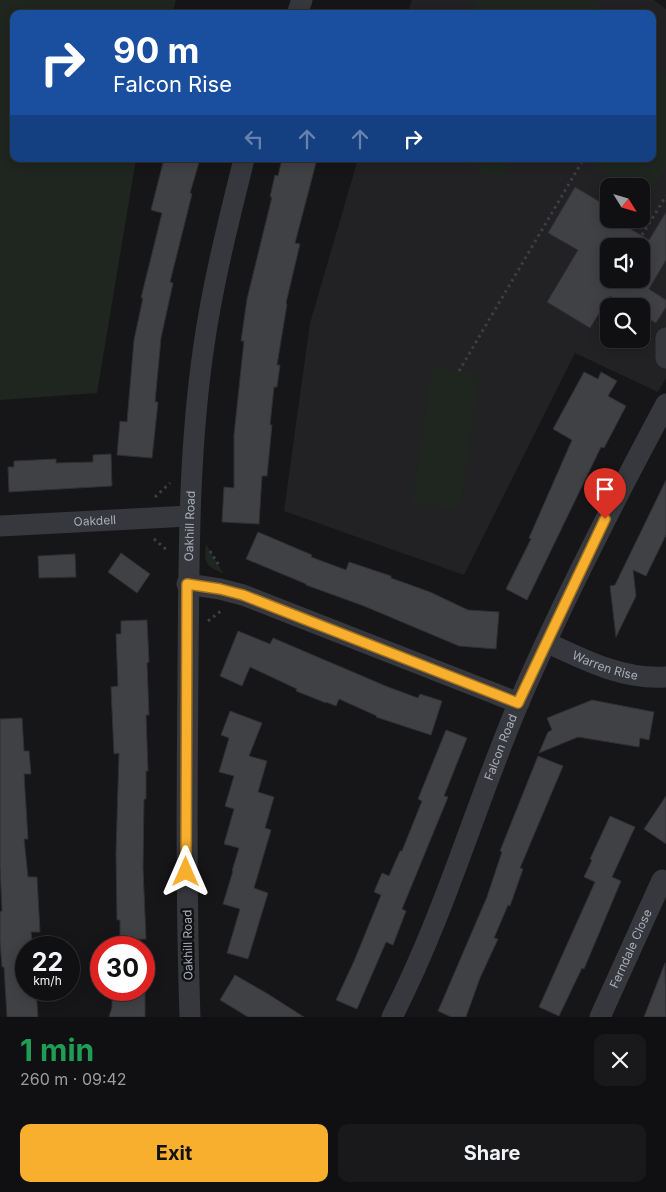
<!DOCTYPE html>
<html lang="en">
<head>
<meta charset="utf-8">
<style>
  body { margin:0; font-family:Inter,sans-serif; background:#19191b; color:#f1f3f6; height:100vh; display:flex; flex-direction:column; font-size:19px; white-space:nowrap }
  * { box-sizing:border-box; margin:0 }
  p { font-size:16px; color:#9c9d9f }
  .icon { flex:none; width:28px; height:28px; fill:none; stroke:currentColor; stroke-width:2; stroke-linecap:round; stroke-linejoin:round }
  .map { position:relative; height:1017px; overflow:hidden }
  .sheet { display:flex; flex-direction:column; background:#101012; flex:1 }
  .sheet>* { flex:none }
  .hud { position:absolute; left:10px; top:10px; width:646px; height:152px; border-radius:10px; box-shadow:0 2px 12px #0003,0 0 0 1px #303032; background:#1a4fa0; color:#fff; overflow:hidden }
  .needle { width:32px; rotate:127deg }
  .tools { position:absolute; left:600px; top:178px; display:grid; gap:10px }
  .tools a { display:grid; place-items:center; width:50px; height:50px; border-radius:10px; background:#101012; box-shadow:0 2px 12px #0003,0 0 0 1px #303032; font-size:25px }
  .speed { position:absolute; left:15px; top:936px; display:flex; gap:10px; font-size:25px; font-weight:700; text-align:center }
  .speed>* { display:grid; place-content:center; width:65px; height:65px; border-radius:50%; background:#101012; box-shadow:0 2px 12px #0003,0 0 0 1px #303032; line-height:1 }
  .speed small { font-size:12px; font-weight:400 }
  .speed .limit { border:8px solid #d22; background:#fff; color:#111 }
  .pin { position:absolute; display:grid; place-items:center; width:42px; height:42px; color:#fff; margin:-51px -21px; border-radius:50% 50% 50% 0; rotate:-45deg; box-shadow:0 0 5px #0007 }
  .pin .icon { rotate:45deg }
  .me { position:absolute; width:55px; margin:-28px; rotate:0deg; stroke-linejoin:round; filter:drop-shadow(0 0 4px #0008) }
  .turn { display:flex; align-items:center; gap:18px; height:105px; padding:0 20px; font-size:22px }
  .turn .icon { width:65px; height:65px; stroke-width:2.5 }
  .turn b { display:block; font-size:35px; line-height:42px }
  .lanes { display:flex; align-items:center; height:48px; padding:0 20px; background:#0003; justify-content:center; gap:25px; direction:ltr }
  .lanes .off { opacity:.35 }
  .round { display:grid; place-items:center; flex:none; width:52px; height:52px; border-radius:10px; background:#19191b }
  .summary { display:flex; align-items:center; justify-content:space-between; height:85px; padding:0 20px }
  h1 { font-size:30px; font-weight:700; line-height:38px; color:#1e9e55 }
  .button { display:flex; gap:10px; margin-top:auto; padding:10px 20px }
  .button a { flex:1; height:58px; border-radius:10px; background:#f8af2e; color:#111; font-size:20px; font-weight:700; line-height:58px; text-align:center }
  .button a+a { background:#19191b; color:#f1f3f6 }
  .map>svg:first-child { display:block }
  .built { fill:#222225; fill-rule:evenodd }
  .green { fill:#1e261f }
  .building { fill:#404145; stroke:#303034; fill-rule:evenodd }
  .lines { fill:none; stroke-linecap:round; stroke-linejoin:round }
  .path { stroke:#3d3f44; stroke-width:3; stroke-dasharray:2.5 4; stroke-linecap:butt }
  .minor { stroke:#37383d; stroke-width:21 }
  .route-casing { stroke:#a1721e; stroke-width:12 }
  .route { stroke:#f8af2e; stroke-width:9 }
  .labels { text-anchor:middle; stroke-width:5; stroke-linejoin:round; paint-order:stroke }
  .street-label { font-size:12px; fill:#a7adb8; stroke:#111113 }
</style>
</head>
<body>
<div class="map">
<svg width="666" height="1017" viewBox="0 0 666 1017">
  <rect width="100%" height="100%" fill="#161618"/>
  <path class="built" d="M412,0H654L666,9V378L658,392L575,353L464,575L284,511L310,323L358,159H652V14H407ZM609,186H641V219H609ZM609,246H641V279H609ZM609,306H641V339H609Z"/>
  <g class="green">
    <polygon points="0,0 176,0 172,14 14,14 14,159 136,159 97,393 0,400"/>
    <polygon points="477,0 592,0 600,5 595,14 469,14"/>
    <polygon points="653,67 666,75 666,167 646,199 641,196 641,186 626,186 582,159 652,159"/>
    <polygon points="460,159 512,159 499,181"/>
    <polygon points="432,367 480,374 460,510 412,503"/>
    <path d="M206,544L223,573C205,566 204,563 206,544Z"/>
  </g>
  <g class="building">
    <polygon points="164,159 200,159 190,193 192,194 170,282 173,283 161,338 155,402 158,402 152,458 117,455 120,421 127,422 134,340 143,298 141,298 162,213 151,210"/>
    <polygon points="282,159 317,159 295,243 300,244 286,303 287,304 277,365 280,365 277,387 274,387 270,425 272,425 267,476 262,476 259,524 222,522 224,487 234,488 234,435 244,341 241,341 247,299 272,197 270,197 275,175 278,176"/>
    <path d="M575,187L605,205L601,211L609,215V219H614L649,240L666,212V260L649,289L666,300V307L656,323L641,314V306H628L610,296L590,328L547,302L578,250L548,233ZM609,246H641V279H609Z"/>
    <polygon points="584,372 598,379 601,372 617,381 608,396 626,406 604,448 601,447 527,600 506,589 531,539 529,538 572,440 553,429"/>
    <polygon points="111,454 112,486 9,492 8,467 14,467 14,461 56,459 56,463 93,462 93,455"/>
    <polygon points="666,480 666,535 646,576 633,570 636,596 616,637 610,586 615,585"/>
    <polygon points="258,532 312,555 311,557 346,570 349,562 391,576 391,578 430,592 468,610 499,612 496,649 459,646 364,606 306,585 306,584 246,559"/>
    <polygon points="121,553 150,574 137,593 108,572"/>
    <polygon points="75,554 76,577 39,578 38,556"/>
    <polygon points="147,620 149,662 147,663 149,715 146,715 148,771 146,771 146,799 144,799 143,868 146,939 120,940 120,920 117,920 116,854 119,753 114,754 111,687 118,686 116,634 121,634 121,621"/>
    <polygon points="238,631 270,644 273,638 388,687 418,698 420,694 442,701 431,735 376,717 377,716 339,699 336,706 326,702 326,703 296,691 297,689 250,667 242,686 220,676"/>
    <polygon points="592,700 654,712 649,740 640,738 639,747 578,737 539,753 548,732 552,730 547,718"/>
    <polygon points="230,711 262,723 249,756 267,761 258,792 274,797 265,828 271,830 254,888 268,893 248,959 227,953 240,909 223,904 233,871 232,871 239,848 224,844 234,809 225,806 234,776 219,772 229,738 221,735"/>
    <polygon points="22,718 24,751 29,751 31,774 24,774 28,839 24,839 28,877 37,877 40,932 31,932 33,948 26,948 26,990 36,990 38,1017 7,1017 4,967 2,967 0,941 0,912 2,911 0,866 0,719"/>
    <polygon points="446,730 467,738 444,796 448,797 402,909 406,911 393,945 386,942 357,1009 336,1000 355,959 381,895 374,892 382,873 389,876 400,851 402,851 422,801 418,799"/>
    <polygon points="538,756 563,766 520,868 523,869 510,906 508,905 494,938 498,939 480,978 466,1017 451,1017 438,1011 487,897 502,852 500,851"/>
    <polygon points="666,796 666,844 644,829"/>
    <polygon points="610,816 635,827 612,877 621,881 584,969 582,968 559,1016 539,1007 595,882 584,877 592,860 590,859"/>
    <polygon points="665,963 666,1017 644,1017"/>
    <polygon points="235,975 268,994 304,1017 248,1017 220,1000"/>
    <polygon points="112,990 145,990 145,1017 109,1017 112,1007"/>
  </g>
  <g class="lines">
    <g class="path">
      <polyline points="615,219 650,223"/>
      <polyline points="642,235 666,196"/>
      <polyline points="459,371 583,160"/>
      <polyline points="155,497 170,483"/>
      <polyline points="154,539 168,551"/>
      <polyline points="210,551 220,567"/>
      <polyline points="208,621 221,611"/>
    </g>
    <g class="minor">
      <polyline points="297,14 302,0"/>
      <polyline points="666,338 666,358"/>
      <path id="s1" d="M0,526L189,516"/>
      <polyline points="187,584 220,589 243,595 519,703"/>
      <path id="s2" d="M546,642C584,660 623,680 666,677"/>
      <path id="s3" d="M190,1017C186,901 187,786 188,670C189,561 188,453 204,345C213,282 229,220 244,159"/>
      <path id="s4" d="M392,1017C444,916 475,806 519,702C563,600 614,501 666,404"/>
      <path id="s5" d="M600,1017L662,880"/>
    </g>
  </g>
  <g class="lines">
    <g class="route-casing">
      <polyline id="route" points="186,872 187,584 220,589 243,595 518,703 605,519"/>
    </g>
    <use href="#route" class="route"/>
  </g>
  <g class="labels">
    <g class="street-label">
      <text dy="4" stroke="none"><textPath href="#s1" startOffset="95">Oakdell</textPath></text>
      <text dy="4" stroke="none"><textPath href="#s3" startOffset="491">Oakhill Road</textPath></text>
      <text dy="4" stroke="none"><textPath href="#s2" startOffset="64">Warren Rise</textPath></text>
      <text dy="4" stroke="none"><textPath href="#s4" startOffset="291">Falcon Road</textPath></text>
      <text transform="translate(188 945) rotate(-91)" y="4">Oakhill Road</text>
      <text dy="4" stroke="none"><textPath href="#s5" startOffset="75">Ferndale Close</textPath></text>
    </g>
  </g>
</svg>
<div class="tools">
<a><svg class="needle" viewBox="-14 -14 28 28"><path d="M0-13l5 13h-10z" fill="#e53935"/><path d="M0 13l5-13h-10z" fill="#9c9d9f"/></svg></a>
<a><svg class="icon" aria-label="sound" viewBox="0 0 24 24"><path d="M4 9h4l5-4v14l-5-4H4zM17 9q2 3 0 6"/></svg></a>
<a><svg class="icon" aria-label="search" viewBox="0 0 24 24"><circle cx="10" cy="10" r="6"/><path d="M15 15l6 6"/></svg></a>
</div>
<div class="speed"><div>22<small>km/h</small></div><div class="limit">30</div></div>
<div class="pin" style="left:605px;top:519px;background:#d93025"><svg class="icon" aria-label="arrive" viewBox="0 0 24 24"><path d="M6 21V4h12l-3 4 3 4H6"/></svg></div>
<svg class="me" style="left:186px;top:872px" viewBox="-20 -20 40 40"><path d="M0-17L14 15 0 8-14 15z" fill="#f8af2e" stroke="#fff" stroke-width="4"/></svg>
<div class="hud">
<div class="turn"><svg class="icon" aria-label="right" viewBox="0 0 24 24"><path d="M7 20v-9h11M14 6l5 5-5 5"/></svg><div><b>90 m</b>Falcon Rise</div></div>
<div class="lanes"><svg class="icon off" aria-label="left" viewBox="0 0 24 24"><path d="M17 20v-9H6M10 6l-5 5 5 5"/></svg><svg class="icon off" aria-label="ahead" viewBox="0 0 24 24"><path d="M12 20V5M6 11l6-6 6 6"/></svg><svg class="icon off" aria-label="ahead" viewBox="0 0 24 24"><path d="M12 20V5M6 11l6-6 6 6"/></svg><svg class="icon" aria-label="right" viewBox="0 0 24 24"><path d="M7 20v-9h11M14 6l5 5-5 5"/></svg></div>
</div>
</div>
<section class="sheet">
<div class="summary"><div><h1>1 min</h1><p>260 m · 09:42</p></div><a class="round"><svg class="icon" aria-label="close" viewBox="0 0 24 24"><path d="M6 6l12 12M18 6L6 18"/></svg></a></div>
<div class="button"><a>Exit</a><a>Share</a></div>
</section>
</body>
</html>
